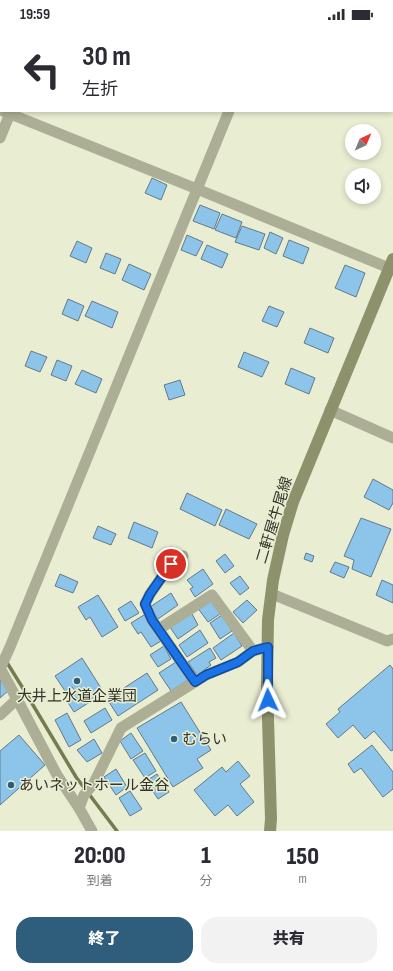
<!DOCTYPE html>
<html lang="ja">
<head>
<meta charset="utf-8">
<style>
  body { margin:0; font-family:"Sofia Sans Condensed","Noto Sans JP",sans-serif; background:#f2f2f3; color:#2b2b33; height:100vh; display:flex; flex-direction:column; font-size:15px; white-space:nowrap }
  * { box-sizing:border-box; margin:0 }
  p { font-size:13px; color:#7c7c81 }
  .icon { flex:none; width:22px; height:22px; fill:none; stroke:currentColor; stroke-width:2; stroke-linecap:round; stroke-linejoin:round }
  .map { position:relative; height:803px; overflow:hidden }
  .side { display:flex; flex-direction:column; background:#fff; flex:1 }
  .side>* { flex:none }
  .top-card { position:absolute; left:0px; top:0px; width:393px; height:84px; box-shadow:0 2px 6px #0003; background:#fff; color:#2b2b33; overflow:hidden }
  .needle { width:26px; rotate:44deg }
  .fabs { position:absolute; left:345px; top:96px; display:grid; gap:8px }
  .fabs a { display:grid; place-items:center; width:36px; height:36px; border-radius:50%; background:#fff; box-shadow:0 2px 6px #0003; font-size:20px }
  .pin { position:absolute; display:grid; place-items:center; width:34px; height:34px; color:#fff; margin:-17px; border:2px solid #fff; border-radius:50%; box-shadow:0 1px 4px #0007 }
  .me { position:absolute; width:44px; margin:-22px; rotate:358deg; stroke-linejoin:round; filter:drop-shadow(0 0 3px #0008) }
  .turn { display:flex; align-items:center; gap:14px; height:84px; padding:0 16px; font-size:18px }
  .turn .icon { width:52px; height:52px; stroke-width:2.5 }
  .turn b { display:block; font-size:28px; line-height:34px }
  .eta { display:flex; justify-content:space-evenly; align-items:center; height:68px; text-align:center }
  .eta b { font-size:24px; font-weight:800; line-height:28px }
  .action { display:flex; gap:8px; margin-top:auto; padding:8px 16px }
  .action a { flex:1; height:46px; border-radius:16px; background:#2e5e7c; color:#fff; font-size:16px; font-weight:800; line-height:46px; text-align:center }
  .action a+a { background:#f2f2f3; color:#2b2b33 }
  .status { display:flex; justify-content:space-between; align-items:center; height:28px; padding:0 20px; background:#fff; direction:ltr }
  .status svg { height:11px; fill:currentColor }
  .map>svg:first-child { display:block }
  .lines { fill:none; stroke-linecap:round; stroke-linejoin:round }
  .stream { stroke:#777b50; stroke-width:3.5 }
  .building { fill:#8dc4ea; stroke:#647a8a }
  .street { stroke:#acaf95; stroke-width:11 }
  .secondary { stroke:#8e926c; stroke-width:12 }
  .route-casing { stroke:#114b97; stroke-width:10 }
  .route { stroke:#1a73e8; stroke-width:7 }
  .poi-dot { fill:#2e5e7c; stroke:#e9edd2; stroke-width:1.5 }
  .labels { text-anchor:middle; stroke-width:3; stroke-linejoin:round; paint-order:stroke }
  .street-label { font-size:15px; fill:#323429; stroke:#e9edd2 }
  .poi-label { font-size:15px; fill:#323429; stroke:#e9edd2; text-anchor:start }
</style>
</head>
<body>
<div class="status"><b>19:59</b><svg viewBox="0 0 49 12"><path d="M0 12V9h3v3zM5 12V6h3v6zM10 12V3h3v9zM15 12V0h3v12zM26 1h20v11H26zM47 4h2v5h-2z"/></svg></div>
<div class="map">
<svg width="393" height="803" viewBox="0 0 393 803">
  <rect width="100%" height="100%" fill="#e9edd2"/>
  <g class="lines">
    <polyline class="stream" points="6,633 24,662 76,749 117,803"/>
  </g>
  <g class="building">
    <polygon points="152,150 167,157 161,172 145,165"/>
    <polygon points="200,177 220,185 214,201 193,193"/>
    <polygon points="222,186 242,194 236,210 215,202"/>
    <polygon points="242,198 265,206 259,222 235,214"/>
    <polygon points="270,204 283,210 276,226 264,220"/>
    <polygon points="187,207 203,214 196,228 181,222"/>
    <polygon points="289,212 309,220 303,236 283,228"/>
    <polygon points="77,213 92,220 86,235 70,228"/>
    <polygon points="207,217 228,226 222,240 201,231"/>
    <polygon points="106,225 121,231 115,246 100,240"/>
    <polygon points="129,236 151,246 144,262 122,252"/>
    <polygon points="345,237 365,245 356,269 335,260"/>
    <polygon points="68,271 84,278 78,293 62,286"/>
    <polygon points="92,273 118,284 112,300 85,288"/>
    <polygon points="269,278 284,284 277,299 262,293"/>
    <polygon points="310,300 334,310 328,325 304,315"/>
    <polygon points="31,323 47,329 40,344 25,338"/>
    <polygon points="244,324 269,334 262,349 238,339"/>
    <polygon points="57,332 72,338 66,353 51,347"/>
    <polygon points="291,340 315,350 309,366 285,356"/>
    <polygon points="82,342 102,351 96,365 75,356"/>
    <polygon points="180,352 185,367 169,372 164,357"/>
    <polygon points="373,451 393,462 393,475 389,482 364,469"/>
    <polygon points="187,465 222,482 215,498 180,481"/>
    <polygon points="226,481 257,496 249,511 219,497"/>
    <polygon points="361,490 391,501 371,549 352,541 354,532 344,528"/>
    <polygon points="134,494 158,504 152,520 128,510"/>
    <polygon points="98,498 116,506 111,517 93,510"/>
    <polygon points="306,525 314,528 312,534 304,531"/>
    <polygon points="225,526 234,538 225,545 216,533"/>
    <polygon points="335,534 349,539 344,550 330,544"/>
    <polygon points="203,541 213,556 195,569 190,561 193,559 187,552"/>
    <polygon points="60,546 78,554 73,565 55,558"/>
    <polygon points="240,548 249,560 240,567 230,555"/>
    <polygon points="382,552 393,557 393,575 376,567"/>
    <polygon points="171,565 178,577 158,591 150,579"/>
    <polygon points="98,567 118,599 102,609 90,589 86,592 78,579"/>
    <polygon points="210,571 220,586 208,594 197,579"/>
    <polygon points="247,572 257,582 243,595 233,584"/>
    <polygon points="131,573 139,585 125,593 118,581"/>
    <polygon points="191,584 198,597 178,611 170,599"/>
    <polygon points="144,587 161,613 151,619 141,604 138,606 131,595"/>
    <polygon points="222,587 232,603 220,611 210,595"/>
    <polygon points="200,602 208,615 187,629 179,617"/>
    <polygon points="234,605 242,618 221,632 213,620"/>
    <polygon points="164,618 171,631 158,639 150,627"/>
    <polygon points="210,620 216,630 209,634 211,637 197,647 188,634"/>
    <polygon points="82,630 101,660 97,662 101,667 74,684 65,670 75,663 72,659 65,663 55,648"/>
    <polygon points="176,634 188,652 171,663 159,645"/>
    <polygon points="390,637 393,641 393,722 391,723 374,703 365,711 353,697 338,710 326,696 340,684 338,681"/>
    <polygon points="147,645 158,662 118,688 107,671"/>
    <polygon points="0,651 8,663 0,670"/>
    <polygon points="181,674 211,722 197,731 203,740 173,759 137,700"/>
    <polygon points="105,680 112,692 91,705 84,693"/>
    <polygon points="67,685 81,712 69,719 55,692"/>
    <polygon points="131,705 143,723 131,731 120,713"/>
    <polygon points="19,707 45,737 0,777 0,723"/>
    <polygon points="94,711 102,725 87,734 77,722"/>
    <polygon points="372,717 393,744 393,761 383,769 361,740 354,745 348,736"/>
    <polygon points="145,725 156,743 145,750 133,732"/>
    <polygon points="238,733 250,748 240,756 254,774 237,788 228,777 215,788 194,762 222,739 226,744"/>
    <polygon points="116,741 127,759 116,767 104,749"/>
    <polygon points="157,746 169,764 158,771 146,753"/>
    <polygon points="130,763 142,781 130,788 119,770"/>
  </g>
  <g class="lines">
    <g class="street">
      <polyline points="45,1 45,0"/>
      <polyline points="263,1 263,0"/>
      <polyline points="3,83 197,161 389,240"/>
      <polyline points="0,110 11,83"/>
      <polyline points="330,382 393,410"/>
      <polyline points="183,528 171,536 150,566 145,576 152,592 195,654"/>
      <polyline points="272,566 387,613 393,611"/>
      <polyline points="159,601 212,567 253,623"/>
      <polyline points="0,640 17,671 57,747 79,780 92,803"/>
      <polyline points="0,641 10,619 229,83"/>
      <polyline points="0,687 17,671"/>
      <polyline points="79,780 84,767 94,755 121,700 206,647 238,634 253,623 268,619"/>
    </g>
    <polyline class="secondary" points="270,803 271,791 267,657 268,592 273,552 283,507 293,474 393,231"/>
  </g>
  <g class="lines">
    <g class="route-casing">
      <polyline id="route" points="171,536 150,566 145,576 152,592 195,654 206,647 238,634 253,623 268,619 268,672"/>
    </g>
    <use href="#route" class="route"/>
  </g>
  <g class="poi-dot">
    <circle cx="77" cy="653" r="4"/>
    <circle cx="174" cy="711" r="4"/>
    <circle cx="11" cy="757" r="4"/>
  </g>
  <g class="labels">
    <g class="street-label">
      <text transform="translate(274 492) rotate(-73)" y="5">二軒屋牛尾線</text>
    </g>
    <g class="poi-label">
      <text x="77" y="673" text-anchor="middle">大井上水道企業団</text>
      <text x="182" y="716">むらい</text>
      <text x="19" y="762">あいネットホール金谷</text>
    </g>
  </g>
</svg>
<div class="fabs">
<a><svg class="needle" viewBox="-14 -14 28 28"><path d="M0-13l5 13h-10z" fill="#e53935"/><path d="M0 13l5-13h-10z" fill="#7c7c81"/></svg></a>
<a><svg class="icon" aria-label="sound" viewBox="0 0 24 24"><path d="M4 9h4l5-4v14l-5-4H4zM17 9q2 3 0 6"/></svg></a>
</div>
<div class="pin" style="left:171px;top:536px;background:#d93025"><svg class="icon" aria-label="arrive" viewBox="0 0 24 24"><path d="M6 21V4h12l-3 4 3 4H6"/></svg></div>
<svg class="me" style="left:268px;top:672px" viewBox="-20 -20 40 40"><path d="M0-17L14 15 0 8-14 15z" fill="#1a73e8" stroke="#fff" stroke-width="4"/></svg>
<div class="top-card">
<div class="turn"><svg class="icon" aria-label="left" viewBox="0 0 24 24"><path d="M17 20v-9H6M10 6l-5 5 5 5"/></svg><div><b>30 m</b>左折</div></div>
</div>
</div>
<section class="side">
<div class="eta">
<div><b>20:00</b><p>到着</p></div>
<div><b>1</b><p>分</p></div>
<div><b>150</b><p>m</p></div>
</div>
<div class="action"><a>終了</a><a>共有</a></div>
</section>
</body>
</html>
